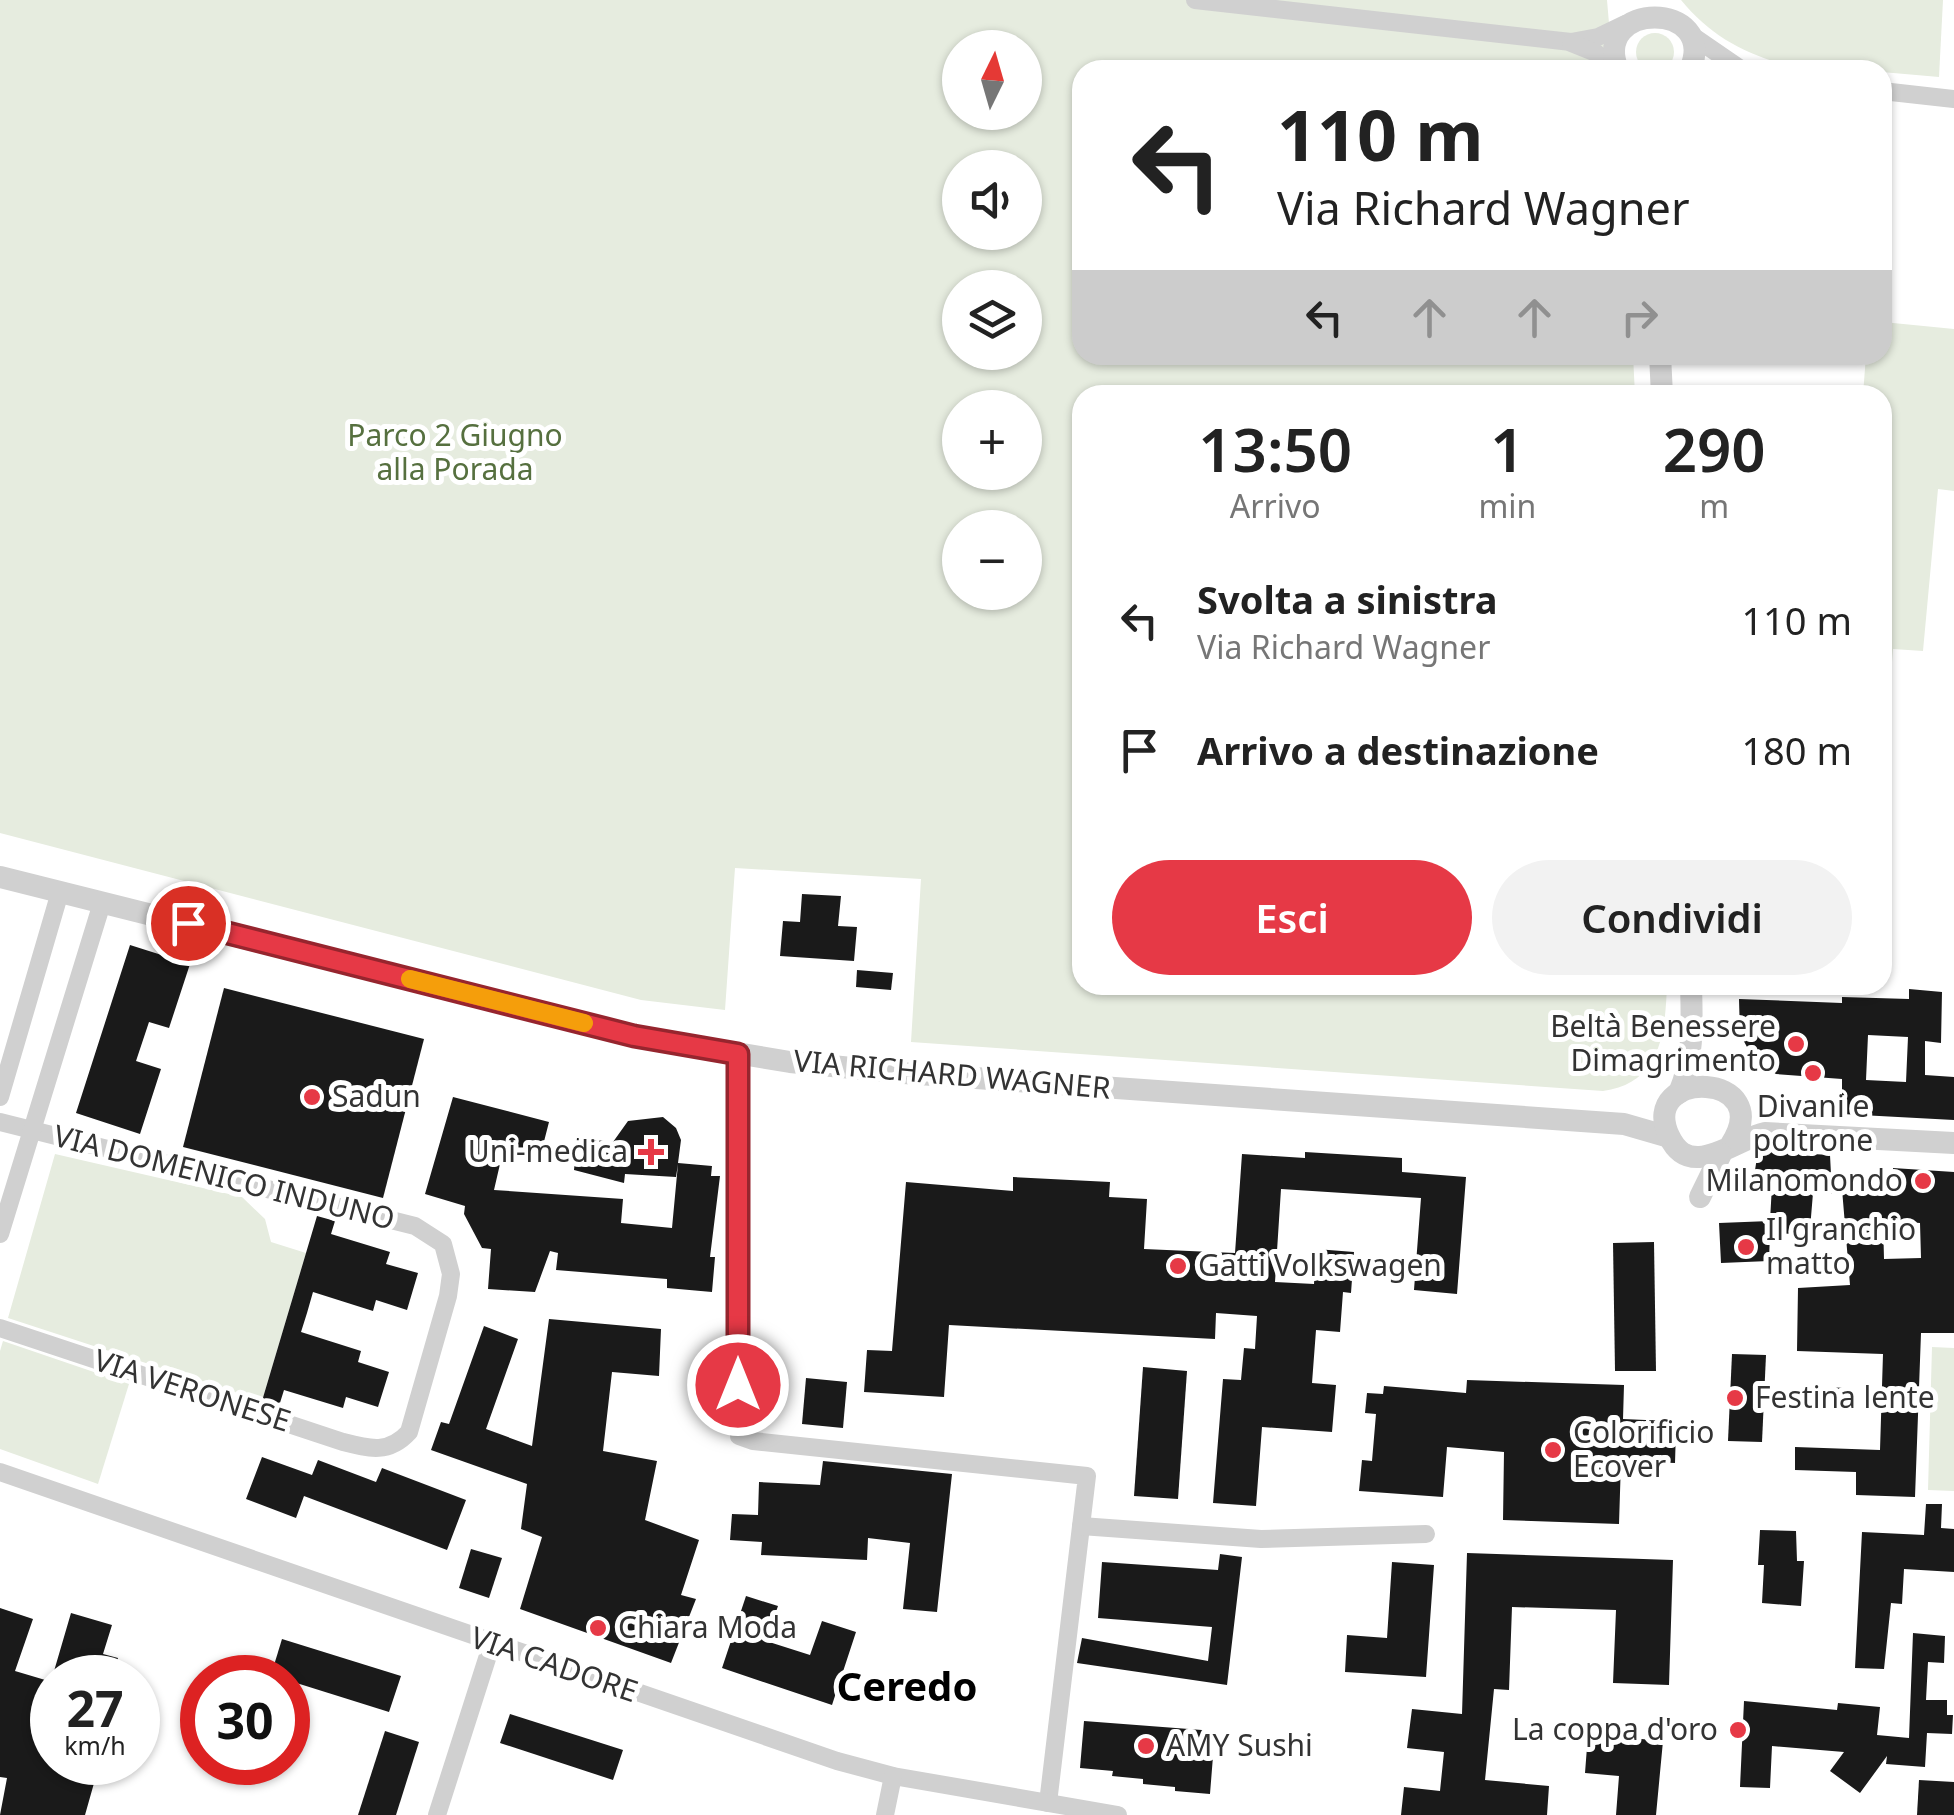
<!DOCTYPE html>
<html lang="it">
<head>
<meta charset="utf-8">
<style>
  body { margin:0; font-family:"Noto Sans",sans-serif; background:#f2f2f2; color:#222; height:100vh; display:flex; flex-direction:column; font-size:38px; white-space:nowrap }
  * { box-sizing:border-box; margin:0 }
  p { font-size:32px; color:#767676 }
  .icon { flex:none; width:55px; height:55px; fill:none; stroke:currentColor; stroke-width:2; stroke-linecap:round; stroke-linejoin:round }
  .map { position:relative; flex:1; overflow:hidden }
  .drawer { position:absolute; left:1072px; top:385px; width:820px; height:610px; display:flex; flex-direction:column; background:#fff; border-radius:30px; box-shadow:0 2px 8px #0004 }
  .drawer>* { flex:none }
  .banner { position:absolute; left:1072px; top:60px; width:820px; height:305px; border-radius:30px; box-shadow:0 2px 8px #0004; background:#fff; color:#222; overflow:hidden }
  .needle { width:65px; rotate:5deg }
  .buttons { position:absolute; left:942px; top:30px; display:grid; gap:20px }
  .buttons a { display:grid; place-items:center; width:100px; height:100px; border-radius:50%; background:#fff; box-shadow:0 2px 8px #0004; font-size:50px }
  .speed { position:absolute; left:30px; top:1655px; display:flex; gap:20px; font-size:50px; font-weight:700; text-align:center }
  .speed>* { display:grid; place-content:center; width:130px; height:130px; border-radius:50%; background:#fff; box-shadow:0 2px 8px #0004; line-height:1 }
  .speed small { font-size:25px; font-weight:400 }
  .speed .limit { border:15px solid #d22; background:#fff; color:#111 }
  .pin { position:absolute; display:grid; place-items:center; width:85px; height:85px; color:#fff; margin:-42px; border:5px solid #fff; border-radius:50%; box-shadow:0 2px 10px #0007 }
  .me { position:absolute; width:110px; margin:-55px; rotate:0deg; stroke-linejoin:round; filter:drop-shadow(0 0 8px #0008) }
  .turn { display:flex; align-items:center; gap:35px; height:210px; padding:0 40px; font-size:45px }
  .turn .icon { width:130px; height:130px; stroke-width:2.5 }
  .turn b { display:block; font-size:70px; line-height:85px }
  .lanes { display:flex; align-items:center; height:95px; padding:0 40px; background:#0003; justify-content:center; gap:50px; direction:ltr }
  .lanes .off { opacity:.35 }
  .eta { display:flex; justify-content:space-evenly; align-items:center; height:170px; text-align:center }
  .eta b { font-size:60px; font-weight:600; line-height:70px }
  .primary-button { display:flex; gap:20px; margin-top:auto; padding:20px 40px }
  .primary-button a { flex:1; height:115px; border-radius:60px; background:#e63946; color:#fff; font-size:40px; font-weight:600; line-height:115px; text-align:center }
  .primary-button a+a { background:#f2f2f2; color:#222 }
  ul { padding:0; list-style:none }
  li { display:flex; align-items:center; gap:30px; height:130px; padding:0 40px }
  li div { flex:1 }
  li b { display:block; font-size:38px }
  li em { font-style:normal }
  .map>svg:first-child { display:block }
  .green { fill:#e6ecdf; fill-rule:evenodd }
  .building { fill:#1a1a1a; fill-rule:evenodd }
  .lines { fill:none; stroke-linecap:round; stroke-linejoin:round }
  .minor { stroke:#d0d0d0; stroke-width:18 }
  .tertiary { stroke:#d0d0d0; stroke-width:22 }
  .route-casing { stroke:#96252e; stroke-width:25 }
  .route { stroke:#e63946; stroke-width:18 }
  .slow { stroke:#f59e0b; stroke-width:18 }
  .poi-dot { fill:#e63946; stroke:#fff; stroke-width:4 }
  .labels { text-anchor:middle; stroke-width:10; stroke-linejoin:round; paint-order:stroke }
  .park-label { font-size:30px; fill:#56703f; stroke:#fff }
  .poi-label { font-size:30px; fill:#333; stroke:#fff; text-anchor:start }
  .street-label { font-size:30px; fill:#333; stroke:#fff }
  .district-label { font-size:40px; font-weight:bold; fill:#000; stroke:#fff }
</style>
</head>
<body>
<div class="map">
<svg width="1954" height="1815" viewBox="0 0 1954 1815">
  <rect width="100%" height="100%" fill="#fff"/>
  <g class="green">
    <path d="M0,0H1607L1613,70H1082V355H1633L1635,395H1082V985H1667C1665,1034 1661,1083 1603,1091L911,1042L921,879L735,868L725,1010L641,1000L0,833ZM960,48H1025V112H960ZM960,168H1025V232H960ZM960,288H1025V352H960ZM960,408H1025V472H960ZM960,528H1025V592H960Z"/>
    <path d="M1681,0H1943L1939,77L1779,63C1739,51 1708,33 1681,0Z"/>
    <circle cx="1655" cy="52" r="19"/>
    <polygon points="1883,322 1954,329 1954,491 1938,489 1923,651 1893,649 1883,782 1882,395 1863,395 1866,355 1882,355"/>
    <polygon points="55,1154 242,1197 265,1219 271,1242 306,1253 262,1401 8,1318"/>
    <polygon points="3,1341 129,1384 98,1484 0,1449 0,1351"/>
    <polygon points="1932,1347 1954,1348 1954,1491 1928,1490"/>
  </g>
  <g class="building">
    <polygon points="802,894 841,896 838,926 857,927 854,961 780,956 783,921 800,922"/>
    <polygon points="130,945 190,964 169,1028 149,1022 136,1061 161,1069 140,1134 76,1113"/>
    <polygon points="857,970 893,973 891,990 856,987"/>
    <polygon points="224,988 424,1039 383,1198 183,1147"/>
    <path d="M1909,989L1942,992L1941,1043L1925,1041V1075L1954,1077V1120L1842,1114V1079L1776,1074L1754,1060L1740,1034L1739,999L1842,1003V997L1909,999ZM1868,1035L1908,1037L1906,1082L1866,1080Z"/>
    <polygon points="453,1097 549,1122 539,1161 503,1151 494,1190 623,1199 621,1223 672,1228 678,1164 676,1177 625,1174 624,1183 574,1170 577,1138 613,1142 628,1121 663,1117 676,1128 681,1140 678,1163 712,1166 711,1176 720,1176 710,1257 715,1257 712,1292 667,1288 667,1279 556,1270 558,1253 550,1251 535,1292 488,1289 491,1249 482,1248 464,1214 465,1206 425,1194"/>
    <polygon points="1758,1151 1830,1155 1832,1194 1813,1193 1810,1229 1795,1228 1794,1234 1770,1233 1769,1261 1721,1263 1719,1223 1770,1221 1772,1185 1753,1183"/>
    <polygon points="1305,1152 1402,1158 1402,1172 1466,1177 1457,1294 1414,1290 1421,1198 1281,1189 1275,1282 1314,1284 1316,1249 1354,1252 1351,1293 1343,1292 1340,1332 1316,1330 1312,1383 1336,1385 1332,1432 1262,1427 1256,1506 1213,1503 1223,1379 1241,1380 1244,1348 1255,1349 1257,1316 1216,1313 1215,1339 949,1325 944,1397 864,1392 867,1350 892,1351 906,1182 1013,1191 1013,1177 1110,1182 1109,1197 1147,1199 1144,1249 1235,1253 1242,1154 1305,1158"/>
    <path d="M1893,1168L1954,1172V1333H1921L1915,1497L1856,1495V1472L1795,1470V1447L1880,1450L1883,1354L1797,1351L1798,1288L1850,1285L1842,1189L1894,1188ZM1883,1220L1920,1223L1921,1258L1884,1259Z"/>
    <polygon points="317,1216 335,1221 331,1234 390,1252 386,1264 418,1273 407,1310 376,1300 373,1311 313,1292 307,1313 301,1332 361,1351 358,1362 389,1372 378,1407 346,1397 343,1408 284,1390 279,1406 262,1401"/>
    <polygon points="1654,1242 1656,1371 1615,1371 1613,1243"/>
    <polygon points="549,1319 661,1329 659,1376 612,1372 603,1451 657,1461 645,1520 699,1540 681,1595 696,1599 671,1663 520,1609 542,1537 521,1529 527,1484 431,1450 441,1422 449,1424 484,1326 518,1339 486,1429 532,1446"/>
    <polygon points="1732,1354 1766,1355 1762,1442 1728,1441"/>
    <polygon points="1143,1367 1187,1371 1178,1499 1134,1496"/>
    <polygon points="806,1378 847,1382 843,1428 802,1424"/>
    <polygon points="1467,1380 1624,1385 1623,1419 1668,1421 1668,1428 1676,1429 1675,1463 1621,1461 1619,1524 1503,1520 1504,1452 1447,1447 1443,1497 1359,1491 1362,1460 1372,1461 1376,1414 1365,1413 1367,1393 1383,1394 1384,1386 1466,1393"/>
    <polygon points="1817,1387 1850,1388 1849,1410 1816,1409"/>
    <polygon points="262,1457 312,1475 318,1460 376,1482 382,1468 466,1500 447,1550 304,1496 296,1518 246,1499"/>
    <polygon points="823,1461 952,1474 937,1612 903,1609 910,1543 868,1538 867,1560 761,1555 762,1542 730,1540 732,1514 758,1515 759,1482 820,1485"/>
    <polygon points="1926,1504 1942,1504 1941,1528 1954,1529 1954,1572 1904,1569 1902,1604 1891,1603 1884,1669 1855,1668 1862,1532 1924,1535"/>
    <polygon points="1760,1530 1796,1531 1797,1561 1804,1561 1801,1606 1762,1603 1764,1565 1758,1565"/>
    <polygon points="471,1549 502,1558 489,1598 459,1588"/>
    <polygon points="1467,1553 1673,1560 1669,1685 1613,1683 1616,1610 1512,1607 1509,1690 1494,1689 1485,1780 1549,1786 1547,1815 1401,1815 1404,1787 1440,1791 1444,1752 1407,1748 1412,1709 1462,1714"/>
    <polygon points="1220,1554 1242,1557 1227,1685 1077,1663 1082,1638 1208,1661 1212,1627 1098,1618 1102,1562 1218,1570"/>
    <polygon points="1392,1562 1434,1565 1426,1677 1345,1672 1347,1635 1387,1638"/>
    <polygon points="746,1596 778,1606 766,1641 810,1655 822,1621 856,1632 832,1705 722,1668"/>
    <polygon points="0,1608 33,1619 15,1671 52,1682 52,1762 100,1762 85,1815 0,1815 7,1778 0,1777"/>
    <polygon points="71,1613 112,1625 103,1654 118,1658 112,1678 52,1678"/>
    <polygon points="1913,1633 1945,1636 1944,1663 1928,1662 1926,1700 1947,1700 1947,1715 1953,1715 1952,1734 1927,1733 1925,1767 1886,1764 1887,1756 1860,1793 1830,1771 1844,1752 1772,1746 1770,1788 1740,1787 1744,1701 1837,1710 1838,1703 1880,1707 1877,1735 1909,1738"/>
    <polygon points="282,1639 401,1676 389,1712 271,1675"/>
    <polygon points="510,1714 623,1750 613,1780 500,1743"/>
    <polygon points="1084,1721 1215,1731 1210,1794 1175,1791 1175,1787 1143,1784 1143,1779 1112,1776 1113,1771 1080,1768"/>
    <polygon points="385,1731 419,1742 396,1815 358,1815"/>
    <polygon points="1588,1734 1663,1741 1656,1815 1616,1815 1619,1776 1585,1773"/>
    <polygon points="1919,1780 1954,1782 1954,1815 1917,1815"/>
  </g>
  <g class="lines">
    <g class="minor">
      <polyline points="1195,0 1571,42 1598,37 1625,24"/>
      <polyline points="1691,35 1742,70"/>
      <polyline points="1571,43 1596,53 1617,70"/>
      <polyline points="1882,91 1954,99"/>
      <polyline points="738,1054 739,1436 753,1441 1087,1476 1048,1803"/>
      <polyline points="0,1097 60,892"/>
      <path d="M0,1122L415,1226L443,1244L451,1274L448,1296L409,1432C389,1454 370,1449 343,1442L0,1328"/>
      <polyline points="0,1234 102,903"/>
      <polyline points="0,1472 837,1761 893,1776 1118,1815"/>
      <polyline points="1081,1526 1261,1539 1426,1534"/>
      <polyline points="437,1815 492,1643"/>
      <polyline points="885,1815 893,1776"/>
    </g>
    <g class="tertiary">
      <path d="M1618,70C1590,0 1720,0 1690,70"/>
      <polyline points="1660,355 1662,395"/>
      <polyline points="0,877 634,1036 790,1062 904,1073 1624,1124 1669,1137"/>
      <path d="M1679,1093C1694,1058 1692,1023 1691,985"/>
      <path d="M1730,1146C1780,1071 1637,1067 1669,1136C1690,1182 1735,1139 1765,1133L1954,1143"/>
      <polyline points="1700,1197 1721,1154"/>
    </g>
  </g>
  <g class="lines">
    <g class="route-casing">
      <polyline id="route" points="188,923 634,1036 738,1054 738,1385"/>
    </g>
    <use href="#route" class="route"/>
    <polyline class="slow" points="410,979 584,1023"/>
  </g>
  <g class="poi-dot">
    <circle cx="1796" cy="1044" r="10"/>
    <circle cx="1813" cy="1073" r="10"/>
    <circle cx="312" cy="1097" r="10"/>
    <path d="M646 1137h10v10h10v10h-10v10h-10v-10h-10v-10h10z"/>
    <circle cx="1923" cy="1181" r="10"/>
    <circle cx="1746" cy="1247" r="10"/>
    <circle cx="1178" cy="1266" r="10"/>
    <circle cx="1735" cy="1398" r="10"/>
    <circle cx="1553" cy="1450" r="10"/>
    <circle cx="598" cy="1628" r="10"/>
    <circle cx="1738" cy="1730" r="10"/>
    <circle cx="1146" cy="1746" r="10"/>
  </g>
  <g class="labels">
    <g class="park-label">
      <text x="455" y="446">Parco 2 Giugno<tspan x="455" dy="34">alla Porada</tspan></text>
    </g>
    <g class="poi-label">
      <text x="1776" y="1037" text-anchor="end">Beltà Benessere<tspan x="1776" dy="34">Dimagrimento</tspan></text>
      <text x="332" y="1107">Sadun</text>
      <text x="1813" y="1117" text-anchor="middle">Divani e<tspan x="1813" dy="34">poltrone</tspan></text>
      <text x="628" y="1162" text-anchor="end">Uni-medica</text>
      <text x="1903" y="1191" text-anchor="end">Milanomondo</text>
      <text x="1766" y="1240">Il granchio<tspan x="1766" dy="34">matto</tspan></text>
      <text x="1198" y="1276">Gatti Volkswagen</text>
      <text x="1755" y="1408">Festina lente</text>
      <text x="1573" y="1443">Colorificio<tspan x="1573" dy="34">Ecover</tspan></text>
      <text x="618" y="1638">Chiara Moda</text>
      <text x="1718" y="1740" text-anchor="end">La coppa d'oro</text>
      <text x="1166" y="1756">AMY Sushi</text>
    </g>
    <g class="street-label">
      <text transform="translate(952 1075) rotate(5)" y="10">VIA RICHARD WAGNER</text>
      <text transform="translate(224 1178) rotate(14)" y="10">VIA DOMENICO INDUNO</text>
      <text transform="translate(192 1391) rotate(18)" y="10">VIA VERONESE</text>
      <text transform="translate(554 1665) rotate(19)" y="10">VIA CADORE</text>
    </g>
    <g class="district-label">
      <text x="907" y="1701">Ceredo</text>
    </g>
  </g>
</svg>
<div class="buttons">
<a><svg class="needle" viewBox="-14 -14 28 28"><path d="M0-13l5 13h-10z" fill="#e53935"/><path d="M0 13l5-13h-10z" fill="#767676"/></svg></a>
<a><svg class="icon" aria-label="sound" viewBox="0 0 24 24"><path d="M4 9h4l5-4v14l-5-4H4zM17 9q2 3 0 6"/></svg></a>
<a><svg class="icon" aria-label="layers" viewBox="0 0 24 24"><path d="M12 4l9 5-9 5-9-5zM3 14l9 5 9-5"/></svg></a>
<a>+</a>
<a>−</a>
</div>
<div class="speed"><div>27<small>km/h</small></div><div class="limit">30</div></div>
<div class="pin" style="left:188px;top:923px;background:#d93025"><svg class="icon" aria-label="arrive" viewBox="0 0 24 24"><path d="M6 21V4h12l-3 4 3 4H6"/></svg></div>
<svg class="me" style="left:738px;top:1385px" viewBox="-20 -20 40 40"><circle r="17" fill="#e63946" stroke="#fff" stroke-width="3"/><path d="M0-11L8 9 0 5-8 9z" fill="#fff"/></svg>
<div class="banner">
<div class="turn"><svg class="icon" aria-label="left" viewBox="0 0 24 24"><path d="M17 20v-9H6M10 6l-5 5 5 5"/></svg><div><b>110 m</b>Via Richard Wagner</div></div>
<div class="lanes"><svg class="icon" aria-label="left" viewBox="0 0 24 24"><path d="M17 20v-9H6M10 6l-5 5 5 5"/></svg><svg class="icon off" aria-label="ahead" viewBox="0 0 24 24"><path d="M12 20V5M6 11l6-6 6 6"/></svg><svg class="icon off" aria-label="ahead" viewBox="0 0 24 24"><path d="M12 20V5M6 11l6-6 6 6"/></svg><svg class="icon off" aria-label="right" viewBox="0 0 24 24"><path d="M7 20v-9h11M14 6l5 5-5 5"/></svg></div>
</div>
<section class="drawer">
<div class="eta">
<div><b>13:50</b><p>Arrivo</p></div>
<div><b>1</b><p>min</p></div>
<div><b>290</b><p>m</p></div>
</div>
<ul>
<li><svg class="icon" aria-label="left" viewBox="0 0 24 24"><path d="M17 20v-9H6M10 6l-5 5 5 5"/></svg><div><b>Svolta a sinistra</b><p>Via Richard Wagner</p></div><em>110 m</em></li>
<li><svg class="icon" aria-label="arrive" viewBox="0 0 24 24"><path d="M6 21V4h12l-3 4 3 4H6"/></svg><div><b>Arrivo a destinazione</b></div><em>180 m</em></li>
</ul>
<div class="primary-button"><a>Esci</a><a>Condividi</a></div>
</section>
</div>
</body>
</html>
